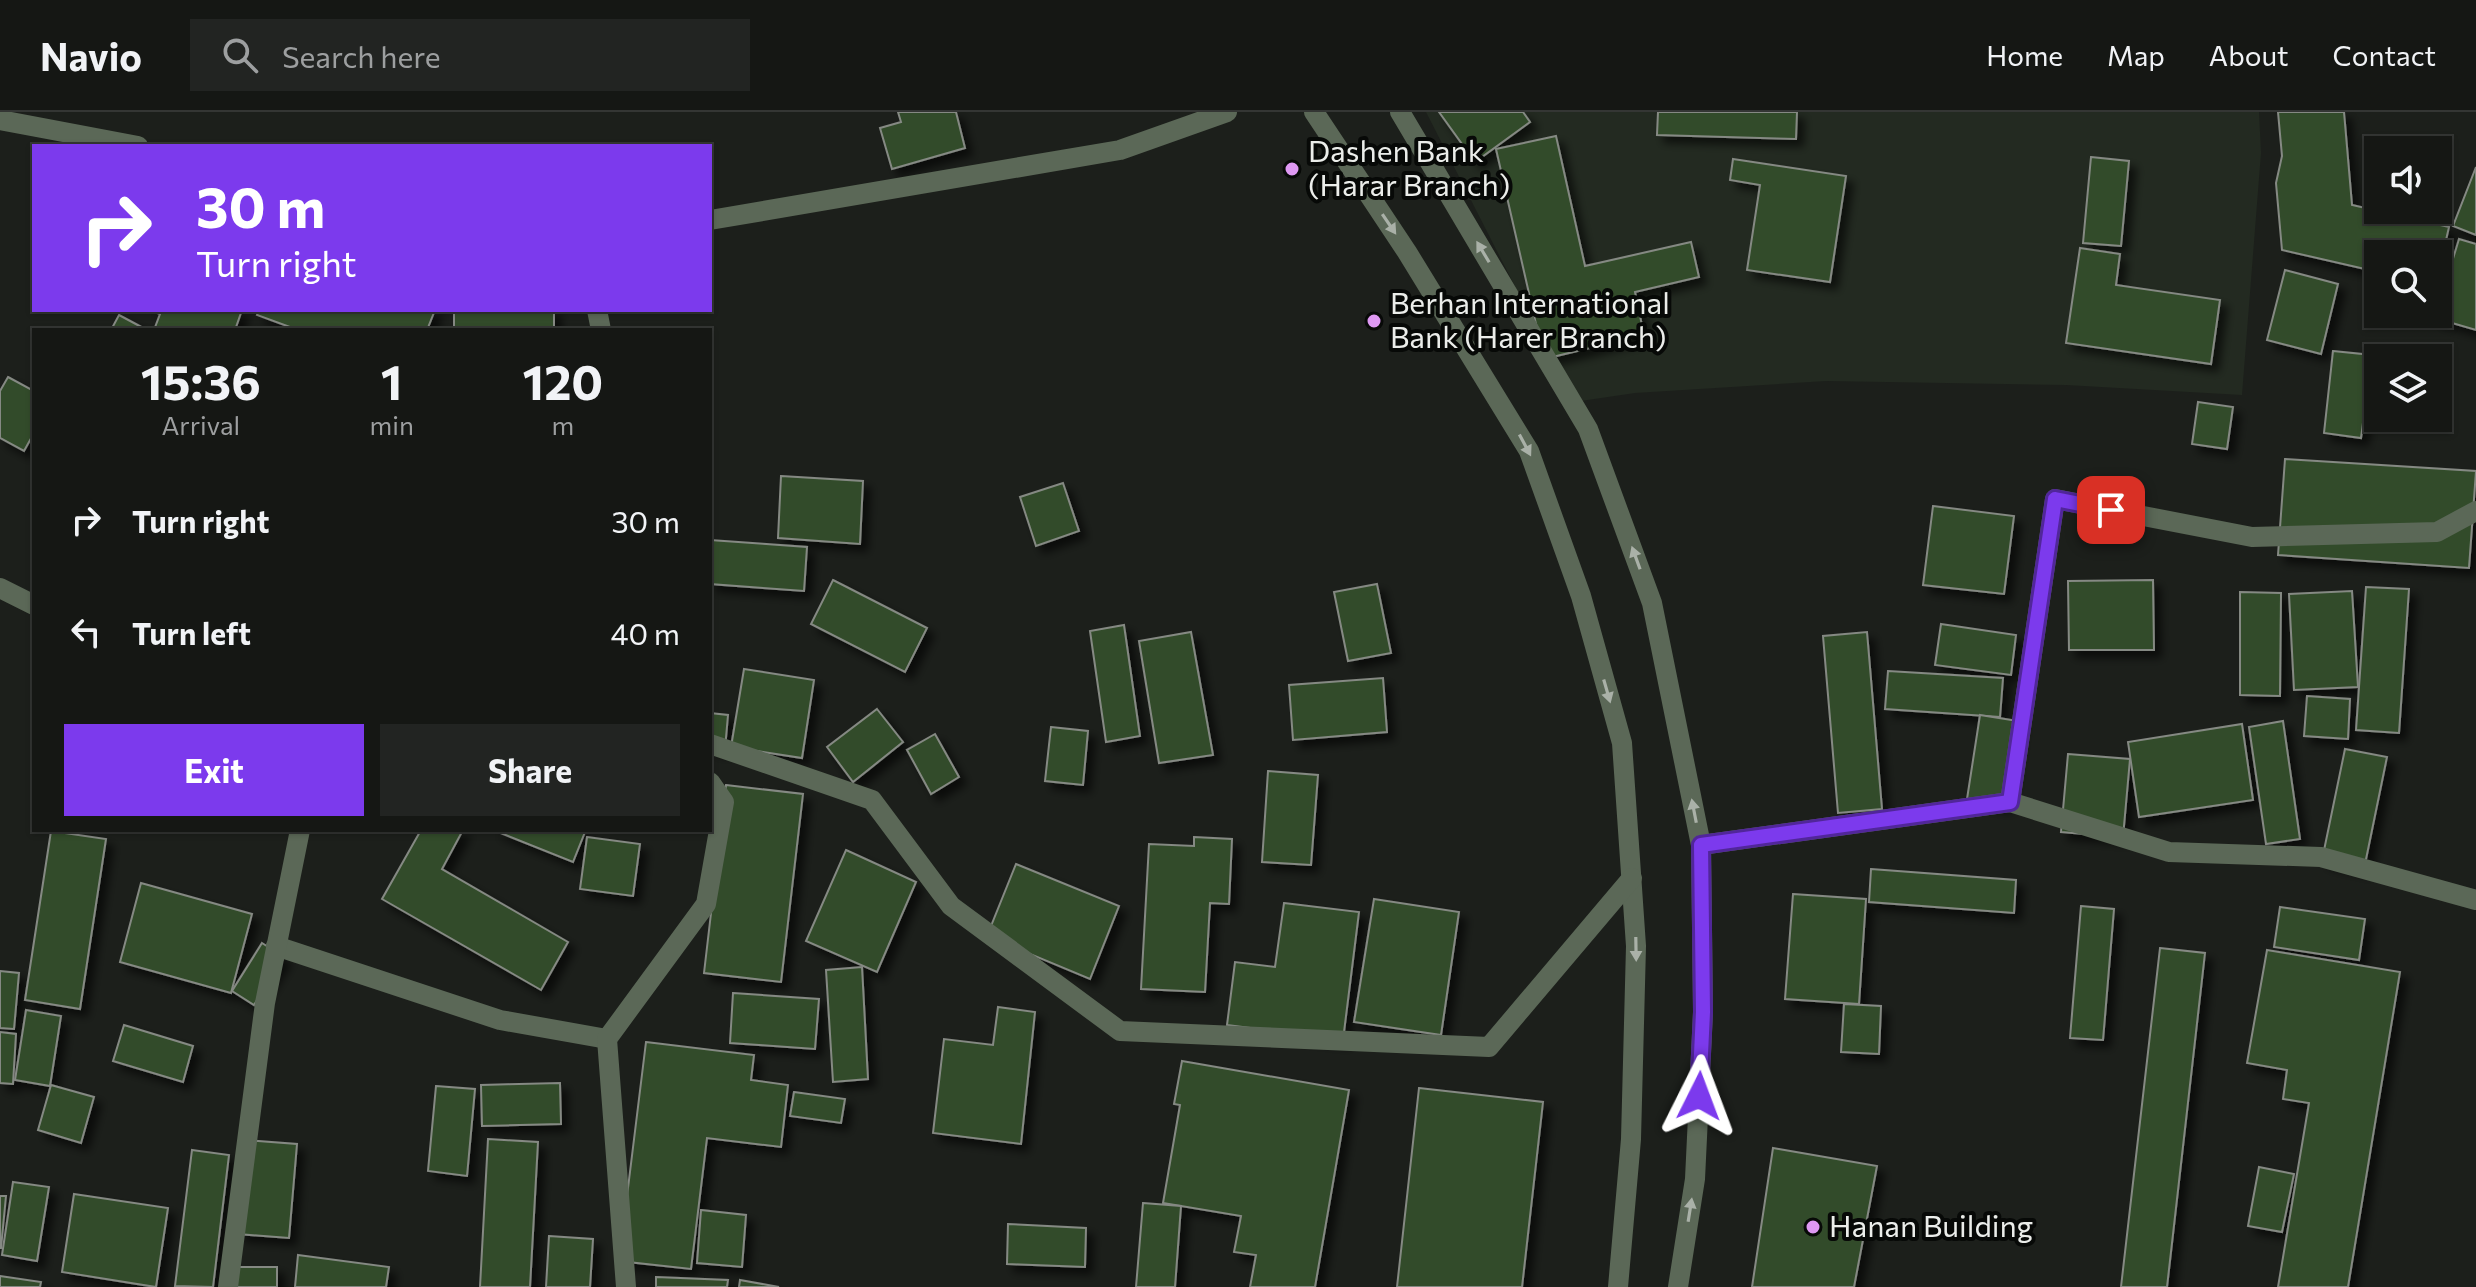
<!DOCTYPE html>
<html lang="en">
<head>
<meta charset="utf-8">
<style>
  body { margin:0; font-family:Commissioner,sans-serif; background:#222422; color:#f1f3f6; height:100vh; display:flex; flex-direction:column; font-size:30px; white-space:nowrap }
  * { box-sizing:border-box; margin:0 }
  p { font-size:26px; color:#9d9fa0 }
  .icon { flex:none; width:44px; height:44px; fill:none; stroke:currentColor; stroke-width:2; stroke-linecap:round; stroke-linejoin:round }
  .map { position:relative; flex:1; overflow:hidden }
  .details { position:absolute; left:32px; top:216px; width:680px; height:504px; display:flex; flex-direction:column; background:#151714; border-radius:0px; box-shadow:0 2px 6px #0004,0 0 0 2px #343634 }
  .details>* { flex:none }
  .top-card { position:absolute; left:32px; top:32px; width:680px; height:168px; border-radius:0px; box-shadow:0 2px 6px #0004,0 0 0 2px #343634; background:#7c3aed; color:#fff; overflow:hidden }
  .controls { position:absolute; left:2364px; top:24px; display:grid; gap:16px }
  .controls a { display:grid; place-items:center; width:88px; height:88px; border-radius:0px; background:#151714; box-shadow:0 2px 6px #0004,0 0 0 2px #343634; font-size:40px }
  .pin { position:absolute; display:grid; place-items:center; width:68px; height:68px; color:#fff; margin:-34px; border-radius:16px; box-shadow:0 4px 12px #0006 }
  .me { position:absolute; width:88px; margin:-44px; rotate:3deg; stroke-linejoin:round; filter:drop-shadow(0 0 6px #0008) }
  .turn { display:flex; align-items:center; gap:28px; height:168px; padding:0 32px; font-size:36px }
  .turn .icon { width:104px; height:104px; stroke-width:2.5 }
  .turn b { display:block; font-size:56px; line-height:68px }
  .eta { display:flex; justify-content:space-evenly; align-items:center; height:136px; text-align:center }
  .eta b { font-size:48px; font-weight:700; line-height:56px }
  .button { display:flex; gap:16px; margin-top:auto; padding:16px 32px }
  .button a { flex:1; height:92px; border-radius:0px; background:#7c3aed; color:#fff; font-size:32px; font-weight:700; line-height:92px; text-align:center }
  .button a+a { background:#222422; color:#f1f3f6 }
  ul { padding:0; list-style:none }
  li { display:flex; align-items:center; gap:24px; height:112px; padding:0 32px }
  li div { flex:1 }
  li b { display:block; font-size:30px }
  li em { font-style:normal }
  header { display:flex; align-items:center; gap:48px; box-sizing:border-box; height:112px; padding:0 40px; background:#151714; border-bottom:2px solid #343634 }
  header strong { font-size:38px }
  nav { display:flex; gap:44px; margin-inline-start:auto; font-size:28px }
  .search { width:560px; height:72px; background:#222422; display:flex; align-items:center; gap:20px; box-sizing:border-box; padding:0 28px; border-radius:0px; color:#9d9fa0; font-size:30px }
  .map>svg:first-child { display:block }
  .built { fill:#232a21 }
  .building { fill:#314c29; stroke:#858983; stroke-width:2; filter:url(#shadow) }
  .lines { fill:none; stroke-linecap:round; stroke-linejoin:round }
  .minor { stroke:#5b6857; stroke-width:20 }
  .oneway { fill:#aab1a8 }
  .route-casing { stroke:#51269a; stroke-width:20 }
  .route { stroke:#7c3aed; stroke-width:14 }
  .poi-dot { fill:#de98f2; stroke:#070907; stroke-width:3 }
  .labels { text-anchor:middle; stroke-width:8; stroke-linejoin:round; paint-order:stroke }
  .poi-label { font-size:30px; fill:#ebedea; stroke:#070907; text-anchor:start }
</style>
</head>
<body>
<header>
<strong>Navio</strong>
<div class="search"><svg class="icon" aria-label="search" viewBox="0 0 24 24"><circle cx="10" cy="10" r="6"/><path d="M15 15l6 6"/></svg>Search here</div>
<nav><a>Home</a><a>Map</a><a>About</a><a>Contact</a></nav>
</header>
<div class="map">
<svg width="2476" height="1175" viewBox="0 0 2476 1175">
  <defs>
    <filter id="shadow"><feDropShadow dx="7" dy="7" stdDeviation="4" flood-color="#0009"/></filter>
  </defs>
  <rect width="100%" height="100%" fill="#1c1f1b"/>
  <polygon class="built" points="1426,0 2259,0 2261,41 2242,283 2066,273 1826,269 1635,281 1574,290"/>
  <g class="building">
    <polygon points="898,0 956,0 965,36 892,57 880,16 901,10"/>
    <polygon points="1439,0 1523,0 1530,10 1475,50"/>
    <polygon points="1658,0 1797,0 1796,27 1657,23"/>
    <polygon points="2278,0 2344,0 2352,93 2449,115 2438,163 2438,142 2378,142 2378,160 2282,138 2276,71 2282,44"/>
    <polygon points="1556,24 1585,154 1691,130 1699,165 1635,180 1644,223 1544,247 1496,37"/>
    <polygon points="2091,45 2129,49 2121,134 2083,131"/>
    <polygon points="1733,47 1846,64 1830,170 1747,158 1760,73 1730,68"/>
    <polygon points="2476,55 2476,123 2453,114"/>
    <polygon points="2459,127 2476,132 2476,218 2435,206"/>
    <polygon points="2080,136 2120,142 2116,173 2220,188 2211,252 2066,231"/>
    <polygon points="2285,158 2338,172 2321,242 2267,228"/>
    <polygon points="149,198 242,198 235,218 154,218 160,202"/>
    <polygon points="259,198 435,198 427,218 298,218 257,203"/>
    <rect x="454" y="198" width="100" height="20"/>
    <polygon points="119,203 147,218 111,218"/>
    <polygon points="2333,239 2372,243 2361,326 2324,321"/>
    <polygon points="8,265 34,279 34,321 24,339 0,326 0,279"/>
    <polygon points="2198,290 2233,295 2227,337 2192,332"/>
    <polygon points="2285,347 2476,359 2469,456 2278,443"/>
    <polygon points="781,364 863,369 860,432 778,426"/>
    <polygon points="1063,371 1079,419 1036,434 1020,385"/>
    <polygon points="1933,394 2014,404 2004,482 1923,473"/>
    <polygon points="710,428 807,435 804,479 710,472"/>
    <polygon points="833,468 927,516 905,560 811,512"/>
    <polygon points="2153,468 2154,538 2069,538 2068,469"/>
    <polygon points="1377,472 1391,541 1348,549 1334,480"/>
    <polygon points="2366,475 2409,477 2399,621 2356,618"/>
    <polygon points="2352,479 2358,575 2294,578 2289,482"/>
    <polygon points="2240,480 2281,481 2280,584 2240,583"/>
    <polygon points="1941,512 2016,523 2011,563 1935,553"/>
    <polygon points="1124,513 1140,624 1106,630 1090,519"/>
    <polygon points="1191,520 1213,643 1159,651 1139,529"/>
    <polygon points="1867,520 1882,697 1838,701 1823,524"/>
    <polygon points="744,557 814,568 802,646 731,635"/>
    <polygon points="1888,559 2003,566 2000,605 1885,597"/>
    <polygon points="1383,566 1387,620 1293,628 1289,573"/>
    <polygon points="2307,584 2350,587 2348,627 2304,624"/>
    <polygon points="877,597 903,630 853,670 827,635"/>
    <polygon points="710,601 728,603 725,637 710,635"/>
    <polygon points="1980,603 2018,609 2005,693 1967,687"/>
    <polygon points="2283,609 2300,727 2266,732 2249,615"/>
    <polygon points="2242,612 2253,688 2139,705 2128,630"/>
    <polygon points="1051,615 1088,619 1083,673 1045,669"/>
    <polygon points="935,622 959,665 931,682 907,638"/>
    <polygon points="2345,637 2387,645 2364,757 2322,748"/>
    <polygon points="2068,642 2130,647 2123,725 2061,720"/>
    <polygon points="1268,659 1318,663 1311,753 1262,750"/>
    <polygon points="726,673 803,682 781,870 704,861"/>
    <polygon points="421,718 463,718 442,757 568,830 541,878 382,787"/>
    <polygon points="493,718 580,718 585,720 573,750"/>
    <polygon points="51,719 106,727 80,897 25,888"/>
    <polygon points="587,725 640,732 633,784 580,777"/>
    <polygon points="1194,725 1232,727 1229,792 1210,791 1205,880 1141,877 1149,732 1194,734"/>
    <polygon points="846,738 916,770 877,860 806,829"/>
    <polygon points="1016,752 1119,794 1090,867 987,824"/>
    <polygon points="1871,757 2016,768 2014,801 1869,790"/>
    <polygon points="141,771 252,802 231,881 120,850"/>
    <polygon points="1793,782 1866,787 1859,892 1785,887"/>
    <polygon points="1374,787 1459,800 1441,923 1354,910"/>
    <polygon points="1284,791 1359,800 1343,928 1227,913 1235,850 1275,855"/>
    <polygon points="2081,794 2114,797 2103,928 2070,926"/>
    <polygon points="2280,795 2365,807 2359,848 2274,835"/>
    <polygon points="262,831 284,845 254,893 232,879"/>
    <polygon points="2160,836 2205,841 2167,1175 2121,1175"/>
    <polygon points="2267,838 2400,860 2348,1175 2278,1175 2309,991 2283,987 2287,958 2247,951"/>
    <polygon points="862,855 868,967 833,970 826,858"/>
    <polygon points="0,859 19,861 14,917 0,916"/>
    <polygon points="733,881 819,887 815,937 730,931"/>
    <polygon points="1844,892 1881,894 1879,942 1841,940"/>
    <polygon points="998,895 1035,900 1021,1032 933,1021 944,927 993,933"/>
    <polygon points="26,898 61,904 50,974 15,968"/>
    <polygon points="124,913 193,934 183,970 113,949"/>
    <polygon points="0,920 16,922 13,972 0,971"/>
    <polygon points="646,930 754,943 751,968 788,973 781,1035 707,1026 691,1157 619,1149"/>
    <polygon points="1182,949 1349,978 1315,1175 1250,1175 1256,1143 1234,1140 1241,1104 1163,1091 1180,993 1174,992"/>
    <polygon points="560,971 561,1012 482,1014 481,973"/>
    <polygon points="51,973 94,985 81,1031 38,1018"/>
    <polygon points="436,974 475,977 467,1064 428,1059"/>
    <polygon points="1419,976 1543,990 1522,1175 1397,1175"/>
    <polygon points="794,980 845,987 841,1011 790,1004"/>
    <polygon points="488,1027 538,1030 530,1175 480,1175"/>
    <polygon points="245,1028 297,1032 289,1126 238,1122"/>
    <polygon points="1773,1036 1877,1054 1854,1175 1752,1175"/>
    <polygon points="192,1038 229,1043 213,1175 175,1174"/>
    <polygon points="2259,1055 2294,1062 2282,1120 2248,1114"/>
    <polygon points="13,1070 49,1075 37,1149 2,1143"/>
    <polygon points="74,1082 168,1096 156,1175 62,1160"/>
    <polygon points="0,1084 6,1084 1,1136 0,1136"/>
    <polygon points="1143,1091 1181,1094 1175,1175 1136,1175"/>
    <polygon points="701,1098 746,1103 742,1155 697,1151"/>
    <polygon points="1008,1112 1086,1116 1085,1155 1007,1152"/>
    <polygon points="549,1124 593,1127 590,1175 546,1175"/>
    <polygon points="298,1143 389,1155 386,1175 295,1175"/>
    <polygon points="235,1155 277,1155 277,1175 234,1175"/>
    <polygon points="0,1164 41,1170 40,1175 0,1175"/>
    <polygon points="656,1165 728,1168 727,1175 656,1175"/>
    <polygon points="740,1168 779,1175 739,1175"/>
  </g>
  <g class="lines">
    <g class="minor">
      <polyline points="1314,0 1407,140 1529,339 1581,484 1622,631 1636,834 1631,1027 1618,1175"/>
      <polyline points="1400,0 1588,317 1652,491 1701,733 1703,900 1695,1067 1678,1175"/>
      <polyline points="0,8 138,34"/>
      <polyline points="710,108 1120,38 1227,0"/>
      <polyline points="597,198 601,218"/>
      <polyline points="0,476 34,493"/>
      <polyline points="710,632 872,688 951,794 1120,919 1489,935 1632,766"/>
      <polyline points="2010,690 2055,387 2252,425 2437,420 2476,399"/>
      <polyline points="1701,733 2010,690 2169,740 2321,745 2476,788"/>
      <polyline points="276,834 500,908 607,927"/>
      <polyline points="228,1175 265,891 300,718"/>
      <polyline points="626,1175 607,927 706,792 724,690 710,670"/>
    </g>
  </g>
  <defs><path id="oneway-solid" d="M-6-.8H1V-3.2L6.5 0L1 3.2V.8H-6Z" transform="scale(2)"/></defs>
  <g class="oneway">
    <use href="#oneway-solid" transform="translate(1389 112) rotate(56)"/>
    <use href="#oneway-solid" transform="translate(1483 140) rotate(-121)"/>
    <use href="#oneway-solid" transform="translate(1525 333) rotate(62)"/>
    <use href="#oneway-solid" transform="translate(1636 446) rotate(-110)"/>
    <use href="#oneway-solid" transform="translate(1607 579) rotate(74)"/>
    <use href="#oneway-solid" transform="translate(1694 699) rotate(-101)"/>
    <use href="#oneway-solid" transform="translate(1636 837) rotate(89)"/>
    <use href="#oneway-solid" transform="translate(1690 1098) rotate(-81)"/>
  </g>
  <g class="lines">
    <g class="route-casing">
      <polyline id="route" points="1699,984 1703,900 1701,733 2010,690 2055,387 2111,398"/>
    </g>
    <use href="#route" class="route"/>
  </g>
  <g class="poi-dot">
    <circle cx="1292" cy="57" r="8"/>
    <circle cx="1374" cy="209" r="8"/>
    <circle cx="1813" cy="1115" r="8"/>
  </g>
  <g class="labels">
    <g class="poi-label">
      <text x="1308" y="50">Dashen Bank<tspan x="1308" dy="34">(Harar Branch)</tspan></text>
      <text x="1390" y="202">Berhan International<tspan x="1390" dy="34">Bank (Harer Branch)</tspan></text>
      <text x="1829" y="1125">Hanan Building</text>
    </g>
  </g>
</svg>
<div class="controls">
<a><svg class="icon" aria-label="sound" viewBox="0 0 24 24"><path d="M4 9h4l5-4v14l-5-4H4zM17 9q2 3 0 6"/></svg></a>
<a><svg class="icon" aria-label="search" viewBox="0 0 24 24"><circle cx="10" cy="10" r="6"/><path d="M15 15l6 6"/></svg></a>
<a><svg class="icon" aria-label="layers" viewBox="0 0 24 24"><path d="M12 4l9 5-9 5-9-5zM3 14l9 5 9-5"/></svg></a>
</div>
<div class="pin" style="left:2111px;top:398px;background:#d93025"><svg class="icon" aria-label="arrive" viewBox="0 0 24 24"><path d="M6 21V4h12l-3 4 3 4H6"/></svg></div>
<svg class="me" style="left:1699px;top:984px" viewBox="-20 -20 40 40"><path d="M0-17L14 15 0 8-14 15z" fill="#7c3aed" stroke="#fff" stroke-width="4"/></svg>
<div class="top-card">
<div class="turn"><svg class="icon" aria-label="right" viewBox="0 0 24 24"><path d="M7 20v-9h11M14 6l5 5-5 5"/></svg><div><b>30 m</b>Turn right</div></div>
</div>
<section class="details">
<div class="eta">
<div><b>15:36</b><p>Arrival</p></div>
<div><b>1</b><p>min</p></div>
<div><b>120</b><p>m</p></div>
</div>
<ul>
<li><svg class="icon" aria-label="right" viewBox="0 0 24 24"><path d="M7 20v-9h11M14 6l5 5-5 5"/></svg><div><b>Turn right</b></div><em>30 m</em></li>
<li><svg class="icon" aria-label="left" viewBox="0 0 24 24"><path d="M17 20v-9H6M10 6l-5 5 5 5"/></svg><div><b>Turn left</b></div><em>40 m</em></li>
</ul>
<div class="button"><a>Exit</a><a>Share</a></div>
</section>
</div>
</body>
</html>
